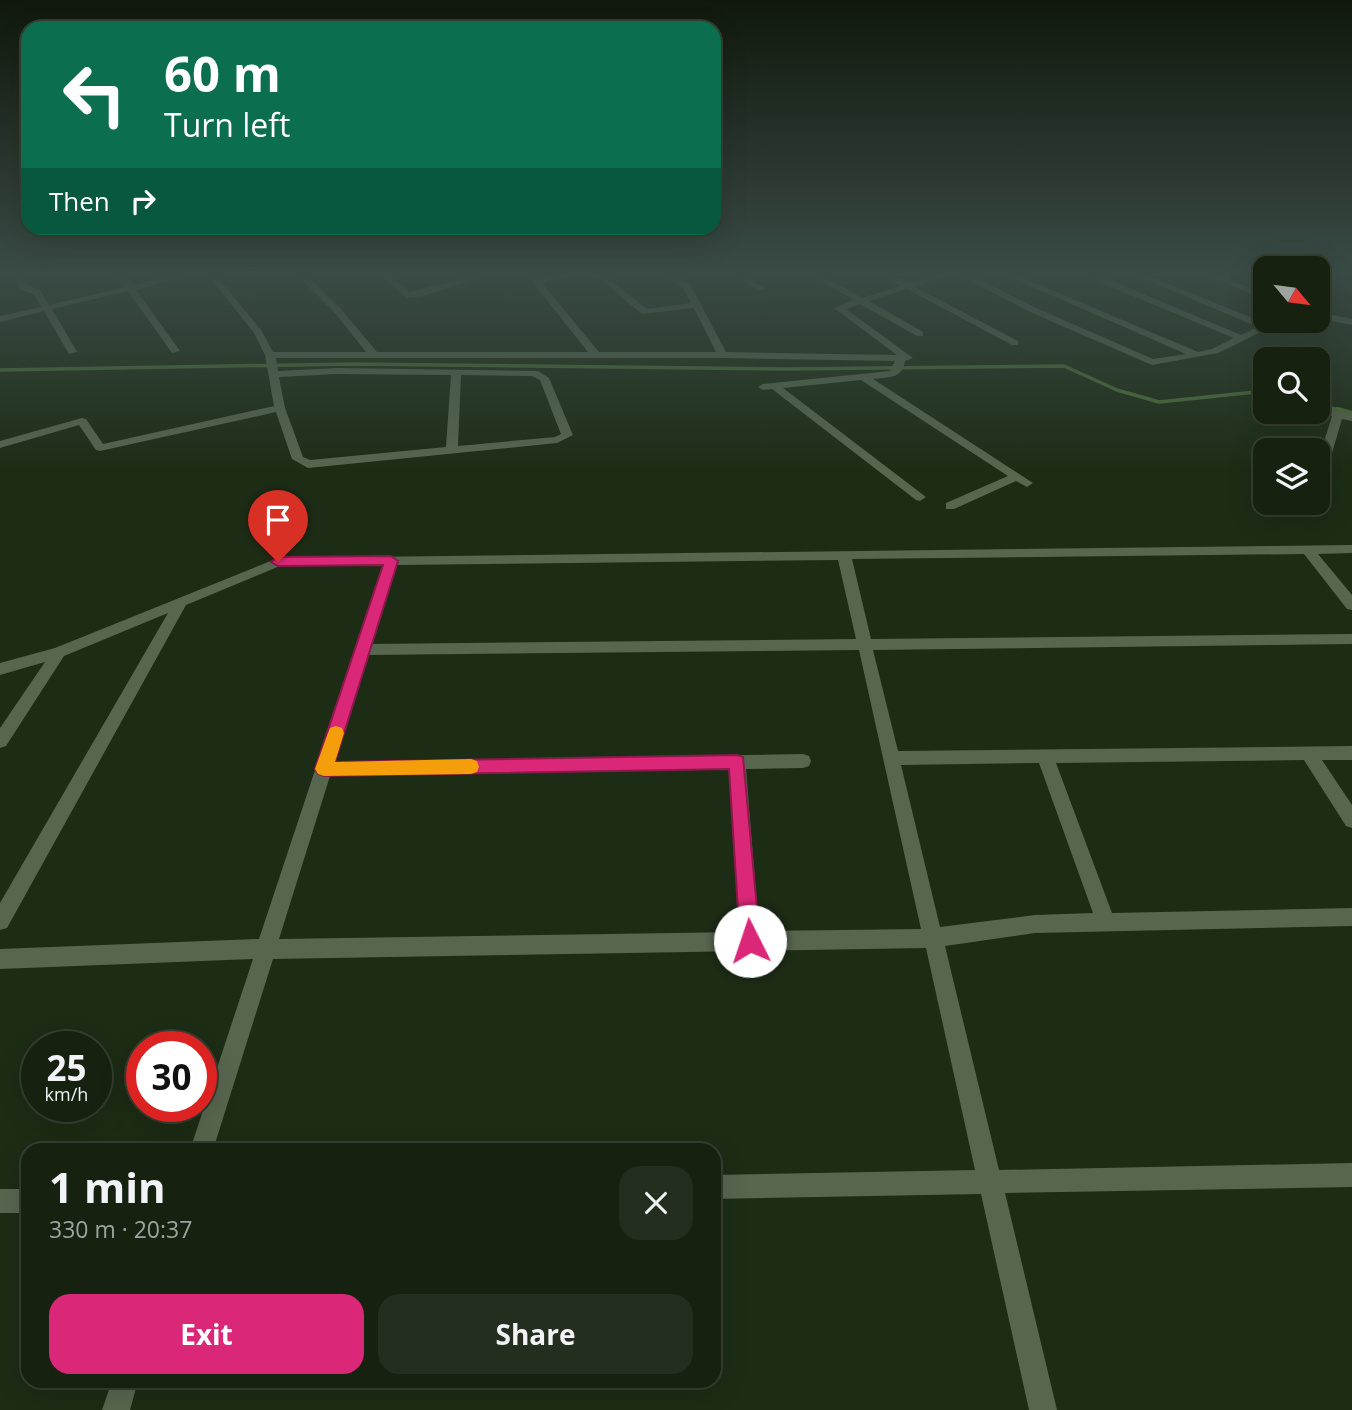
<!DOCTYPE html>
<html lang="en">
<head>
<meta charset="utf-8">
<style>
  body { margin:0; font-family:"Open Sans",sans-serif; background:#232e1e; color:#f1f3f6; height:100vh; display:flex; flex-direction:column; font-size:26px; white-space:nowrap }
  * { box-sizing:border-box; margin:0 }
  p { font-size:23px; color:#9ea39f }
  .icon { flex:none; width:38px; height:38px; fill:none; stroke:currentColor; stroke-width:2; stroke-linecap:round; stroke-linejoin:round }
  .map { position:relative; flex:1; overflow:hidden }
  .details { position:absolute; left:21px; top:1143px; width:700px; height:245px; display:flex; flex-direction:column; background:#162110; border-radius:21px; box-shadow:0 7px 28px #0002,0 0 0 2px #353e30 }
  .details>* { flex:none }
  .top-card { position:absolute; left:21px; top:21px; width:700px; height:214px; border-radius:21px; box-shadow:0 7px 28px #0002,0 0 0 2px #353e30; background:#0b6e4f; color:#fff; overflow:hidden }
  .needle { width:46px; rotate:119deg }
  .controls { position:absolute; left:1253px; top:256px; display:grid; gap:14px }
  .controls a { display:grid; place-items:center; width:77px; height:77px; border-radius:14px; background:#162110; box-shadow:0 7px 28px #0002,0 0 0 2px #353e30; font-size:35px }
  .speed { position:absolute; left:21px; top:1031px; display:flex; gap:14px; font-size:35px; font-weight:700; text-align:center }
  .speed>* { display:grid; place-content:center; width:91px; height:91px; border-radius:50%; background:#162110; box-shadow:0 7px 28px #0002,0 0 0 2px #353e30; line-height:1 }
  .speed small { font-size:18px; font-weight:400 }
  .speed .limit { border:10px solid #d22; background:#fff; color:#111 }
  .pin { position:absolute; display:grid; place-items:center; width:60px; height:60px; color:#fff; margin:-72px -30px; border-radius:50% 50% 50% 0; rotate:-45deg; box-shadow:0 0 7px #0007 }
  .pin .icon { rotate:45deg }
  .me { position:absolute; width:77px; margin:-38px; rotate:356deg; stroke-linejoin:round; filter:drop-shadow(0 0 5px #0008) }
  .turn { display:flex; align-items:center; gap:24px; height:147px; padding:0 28px; font-size:32px }
  .turn .icon { width:91px; height:91px; stroke-width:2.5 }
  .turn b { display:block; font-size:49px; line-height:60px }
  .then { display:flex; align-items:center; height:66px; padding:0 28px; background:#0003; gap:14px; font-size:26px }
  .round { display:grid; place-items:center; flex:none; width:74px; height:74px; border-radius:21px; background:#232e1e }
  .overview { display:flex; align-items:center; justify-content:space-between; height:119px; padding:0 28px }
  h1 { font-size:42px; font-weight:700; line-height:52px }
  .primary-button { display:flex; gap:14px; margin-top:auto; padding:14px 28px }
  .primary-button a { flex:1; height:80px; border-radius:21px; background:#db2777; color:#fff; font-size:28px; font-weight:700; line-height:80px; text-align:center }
  .primary-button a+a { background:#232e1e; color:#f1f3f6 }
  .map>svg:first-child { display:block }
  .lines { fill:none; stroke-linecap:round; stroke-linejoin:round }
  .stream-far1 { stroke:#4c6e37; stroke-width:3.5 }
  .stream { stroke:#4c6e37; stroke-width:4.5 }
  .minor { fill:#57664f; fill-rule:evenodd }
  .route { fill:#db2777; stroke:#8e194d; stroke-width:2 }
  .slow { fill:#f59e0b }
</style>
</head>
<body>
<div class="map">
<svg width="1352" height="1410" viewBox="0 0 1352 1410">
  <rect width="100%" height="100%" fill="#1d2c15"/>
  <g class="lines">
    <g class="stream-far1">
      <polyline points="0,370 351,364 787,369 1064,366 1117,390 1159,402 1265,391"/>
      <polyline points="1318,405 1344,411"/>
    </g>
    <polyline class="stream" points="1337,409 1352,413"/>
    <g class="minor">
      <polygon points="15,275 23,275 27,285 41,291 49,305 125,287 117,275 125,275 133,285 176,275 191,275 136,290 180,351 172,353 128,291 52,309 77,352 69,354 44,311 0,322 0,316 41,307 35,295 20,289"/>
      <path d="M208,275H216L261,330L273,352H366L335,313L297,275H306L341,309L377,352H588L527,275H536L539,279L573,275L542,283L599,352H716L694,308L642,314L595,275H604L647,309L691,303L683,288L665,275H675L690,284L726,352L897,355L834,308L854,300L811,275H821L862,298L900,286L883,275H893L909,283L934,275H947L915,287L1018,341V345H1012L907,289L869,301L923,332V336H917L860,304L846,309L913,358L905,361C902,379 889,377 873,379L1033,483L1027,487L1016,481L954,509H946V503L1008,476L861,380L783,388L926,497L920,501L916,500L772,389L763,390L758,387L763,384L890,371L895,361L723,358H276L278,371L337,368L538,371L549,378L573,435L557,443L308,468L292,459L276,412L100,451L96,450L79,425L0,448V441L82,418L86,419L103,444L274,406L265,355L254,333ZM337,374L451,375L446,447L310,460L303,457L285,408L279,377ZM461,375L532,376L540,380L561,434L555,437L458,446Z"/>
      <polygon points="380,275 389,275 409,292 466,278 463,275 472,275 476,279 423,296 407,298"/>
      <polygon points="735,275 745,275 766,289 759,291"/>
      <polygon points="959,275 970,275 1036,308 1153,359 1186,354 1005,275 1016,275 1198,352 1212,349 1234,338 1092,279 1092,275 1098,275 1241,335 1258,327 1135,275 1146,275 1265,323 1272,320 1285,320 1218,353 1152,365 1030,312"/>
      <polygon points="1207,275 1218,275 1265,294 1265,300"/>
      <polygon points="1326,275 1338,275 1318,284 1318,278"/>
      <polygon points="1318,312 1352,319 1352,325 1318,318"/>
      <polygon points="1318,406 1352,415 1352,421 1342,419 1329,463 1323,467 1319,465 1318,461 1332,416 1314,411 1318,411"/>
      <path d="M1352,545V553L1318,554L1352,595V610L1347,609L1304,554L852,559L871,639L1352,634V644L873,650L898,751L1352,746V760H1322L1352,805V828L1346,826L1304,760L1056,763L1112,913L1352,908V926L1035,933L945,946L999,1170L1352,1163V1187L1005,1193L1057,1410H1029L981,1194L714,1199V1175L975,1170L926,948L273,959L213,1150H190L253,959L0,969V949L259,939L383,565L280,566L186,605L7,928L0,930V903L168,613L64,656L6,746L0,748V728L45,662L0,675V663L55,648L278,558ZM838,560L856,639L371,644L396,565ZM859,650L921,929L759,931L746,769L803,768L809,766L811,761L809,756L803,754L335,762L368,655ZM1039,763L1093,913L1035,915L940,927L901,765ZM729,769L740,932L279,939L330,776Z"/>
      <rect x="0" y="1189" width="28" height="24"/>
      <polygon points="112,1381 138,1381 130,1410 102,1410"/>
    </g>
  </g>
  <linearGradient id="sky" x2="0" y2="1"><stop stop-color="#10180c"/><stop offset="0.58" stop-color="#3a4b46"/><stop offset="1" stop-color="#3a4b46" stop-opacity="0"/></linearGradient>
  <rect width="1352" height="472" fill="url(#sky)"/>
  <polygon class="route" points="391,556 398,561 335,762 737,755 743,757 760,941 757,948 750,951 743,948 740,941 729,769 324,776 318,774 315,769 383,565 278,566 271,562 278,557"/>
  <polygon class="slow" points="336,726 342,728 344,733 335,762 471,759 477,761 479,767 477,772 471,774 324,776 318,774 315,769 328,733 330,728"/>
</svg>
<div class="controls">
<a><svg class="needle" viewBox="-14 -14 28 28"><path d="M0-13l5 13h-10z" fill="#e53935"/><path d="M0 13l5-13h-10z" fill="#9ea39f"/></svg></a>
<a><svg class="icon" aria-label="search" viewBox="0 0 24 24"><circle cx="10" cy="10" r="6"/><path d="M15 15l6 6"/></svg></a>
<a><svg class="icon" aria-label="layers" viewBox="0 0 24 24"><path d="M12 4l9 5-9 5-9-5zM3 14l9 5 9-5"/></svg></a>
</div>
<div class="speed"><div>25<small>km/h</small></div><div class="limit">30</div></div>
<div class="pin" style="left:278px;top:562px;background:#d93025"><svg class="icon" aria-label="arrive" viewBox="0 0 24 24"><path d="M6 21V4h12l-3 4 3 4H6"/></svg></div>
<svg class="me" style="left:750px;top:941px" viewBox="-20 -20 40 40"><circle r="19" fill="#fff"/><path d="M0-13L10 11 0 6-10 11z" fill="#db2777"/></svg>
<div class="top-card">
<div class="turn"><svg class="icon" aria-label="left" viewBox="0 0 24 24"><path d="M17 20v-9H6M10 6l-5 5 5 5"/></svg><div><b>60 m</b>Turn left</div></div>
<div class="then">Then<svg class="icon" aria-label="right" viewBox="0 0 24 24"><path d="M7 20v-9h11M14 6l5 5-5 5"/></svg></div>
</div>
<section class="details">
<div class="overview"><div><h1>1 min</h1><p>330 m · 20:37</p></div><a class="round"><svg class="icon" aria-label="close" viewBox="0 0 24 24"><path d="M6 6l12 12M18 6L6 18"/></svg></a></div>
<div class="primary-button"><a>Exit</a><a>Share</a></div>
</section>
</div>
</body>
</html>
